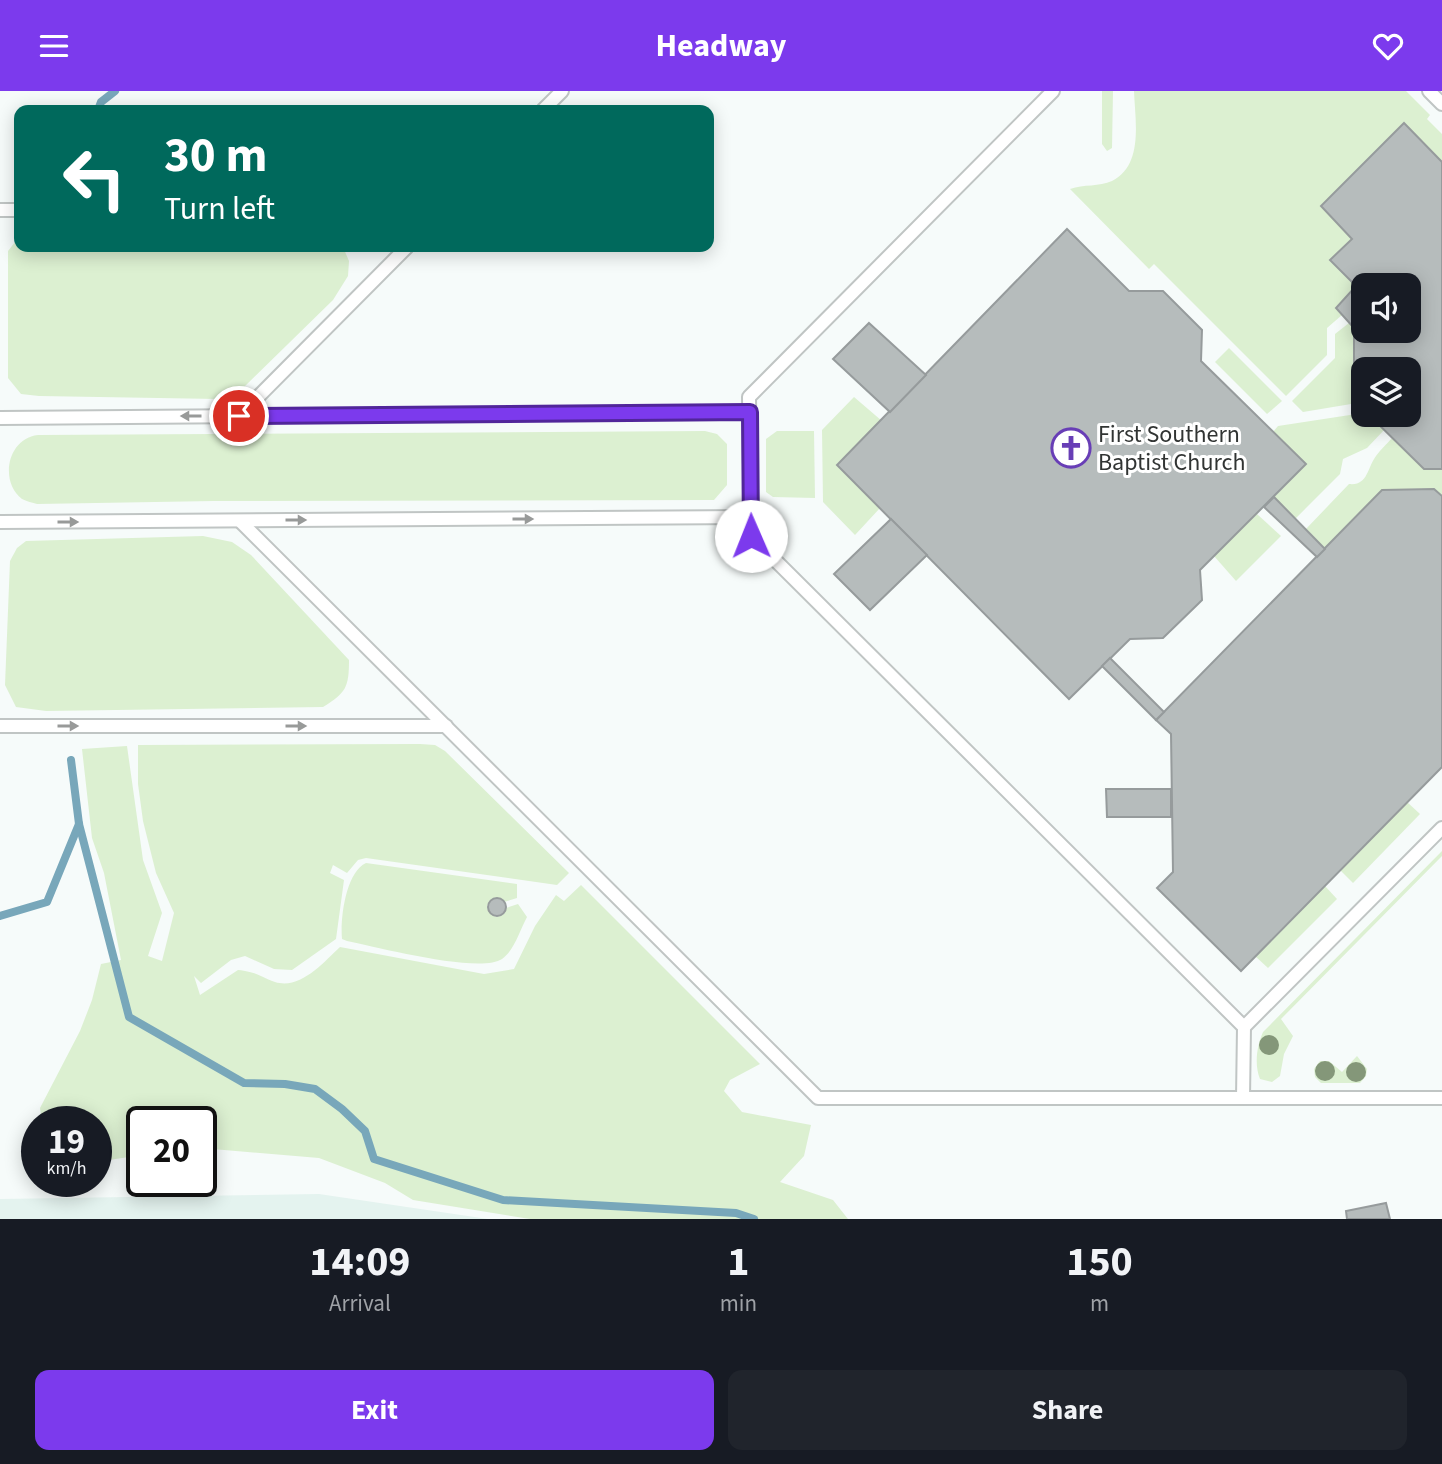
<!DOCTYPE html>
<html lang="en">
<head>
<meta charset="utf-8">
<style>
  body { margin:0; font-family:"Source Sans 3",sans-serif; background:#20242c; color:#f1f3f6; height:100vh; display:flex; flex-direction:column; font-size:26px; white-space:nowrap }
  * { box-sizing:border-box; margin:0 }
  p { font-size:23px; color:#9ea1a6 }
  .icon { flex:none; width:38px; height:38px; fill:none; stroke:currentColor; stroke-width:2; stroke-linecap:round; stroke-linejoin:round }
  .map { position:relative; height:1128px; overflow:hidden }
  .panel { display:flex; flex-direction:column; background:#171b24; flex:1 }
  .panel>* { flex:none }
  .top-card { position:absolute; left:14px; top:14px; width:700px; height:147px; border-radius:14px; box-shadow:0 4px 18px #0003; background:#00695c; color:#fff; overflow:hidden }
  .fabs { position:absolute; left:1351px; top:182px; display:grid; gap:14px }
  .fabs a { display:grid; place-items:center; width:70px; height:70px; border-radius:14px; background:#171b24; box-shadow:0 4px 18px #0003; font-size:35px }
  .speed { position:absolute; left:21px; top:1015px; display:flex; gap:14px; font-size:35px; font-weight:700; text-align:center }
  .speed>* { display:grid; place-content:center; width:91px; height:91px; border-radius:50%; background:#171b24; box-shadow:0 4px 18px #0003; line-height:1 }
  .speed small { font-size:18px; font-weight:400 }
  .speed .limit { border:4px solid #111; border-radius:10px; background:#fff; color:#111 }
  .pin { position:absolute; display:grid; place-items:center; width:60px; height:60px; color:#fff; margin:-30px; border:4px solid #fff; border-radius:50%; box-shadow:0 2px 7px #0007 }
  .me { position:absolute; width:77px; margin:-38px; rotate:359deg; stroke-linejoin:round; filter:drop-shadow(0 0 5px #0008) }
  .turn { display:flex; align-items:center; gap:24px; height:147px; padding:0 35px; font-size:32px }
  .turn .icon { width:91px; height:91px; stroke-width:2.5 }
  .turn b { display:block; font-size:49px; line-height:60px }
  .eta { display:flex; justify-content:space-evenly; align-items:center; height:119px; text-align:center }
  .eta b { font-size:42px; font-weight:700; line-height:49px }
  .button { display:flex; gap:14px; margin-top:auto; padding:14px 35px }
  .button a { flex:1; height:80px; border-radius:14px; background:#7c3aed; color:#fff; font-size:28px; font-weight:700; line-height:80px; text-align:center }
  .button a+a { background:#20242c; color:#f1f3f6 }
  header { display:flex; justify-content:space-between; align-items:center; height:91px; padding:0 35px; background:#7c3aed; color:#fff; font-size:32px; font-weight:700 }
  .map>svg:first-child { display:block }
  .built { fill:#e4f3ef }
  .green { fill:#dcf0d1 }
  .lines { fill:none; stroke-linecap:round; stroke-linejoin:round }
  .stream { stroke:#78a7ba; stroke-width:8 }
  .building { fill:#b6bcbc; stroke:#969b9c; stroke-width:2; fill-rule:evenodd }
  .service-casing { stroke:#c0c5c4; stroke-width:16 }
  .service { stroke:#fff; stroke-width:12 }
  .tree { fill:#849779 }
  .oneway { fill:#989a99 }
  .route-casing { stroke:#51269a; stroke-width:18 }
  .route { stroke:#7c3aed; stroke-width:12 }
  .labels { text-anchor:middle; stroke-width:6; stroke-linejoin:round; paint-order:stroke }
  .poi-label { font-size:24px; fill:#313433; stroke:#fff; text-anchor:start }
</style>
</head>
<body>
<header><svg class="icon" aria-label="menu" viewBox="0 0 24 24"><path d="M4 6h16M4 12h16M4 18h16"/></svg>Headway<svg class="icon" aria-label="heart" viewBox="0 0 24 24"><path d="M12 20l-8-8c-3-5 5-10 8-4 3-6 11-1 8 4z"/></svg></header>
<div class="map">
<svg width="1442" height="1128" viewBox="0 0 1442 1128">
  <rect width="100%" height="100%" fill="#f6fbfa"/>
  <polygon class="built" points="319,1103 488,1128 0,1128 0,1108"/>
  <g class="green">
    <polygon points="1102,0 1113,0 1112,57 1107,60 1102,53"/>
    <path d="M1134,0H1406L1430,24L1427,28L1442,43V71L1404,32L1321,115L1352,148L1331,169L1356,195L1336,217L1342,224L1327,237V264L1286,305L1154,173L1149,178L1070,98C1084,93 1099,96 1112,90C1144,74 1135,29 1134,0Z"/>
    <polygon points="19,146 19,156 343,156 349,170 348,185 333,209 242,298 218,308 39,305 21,303 8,287 8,160"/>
    <polygon points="1349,232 1354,237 1354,309 1357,312 1303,321 1292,310 1335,267 1335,243"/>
    <polygon points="1229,257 1282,310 1267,323 1215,271"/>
    <polygon points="854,306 882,330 837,373 880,417 855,444 823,411 822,339"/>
    <polygon points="1363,322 1369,324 1384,339 1367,357 1343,368 1340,383 1295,428 1274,406 1306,373 1273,341 1278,335"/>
    <path d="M705,340L717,343L727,353V394L714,409L214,410L37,413C33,412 26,410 22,408C0,392 6,348 38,344Z"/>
    <polygon points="777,340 814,340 815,407 773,406 766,401 766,348"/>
    <path d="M1392,347L1424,378H1442V405L1434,398L1382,399L1325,458L1306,438L1349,393C1368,395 1367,377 1376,365C1380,359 1387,353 1392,347Z"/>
    <polygon points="1257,423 1281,445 1236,490 1214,465"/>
    <path d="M203,445L232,451L251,464L349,569C349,596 346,602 323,616L46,620L16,616L5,594L10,470L17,457L26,450Z"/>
    <path d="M420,653L435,654L445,660L569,782L557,794L366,767L358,769L347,782L333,774L330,782L344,789L336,848L292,879L274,878L245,865L231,869L201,892L194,885L200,904L238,879C257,881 259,885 275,891C300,899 323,872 340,856L484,883L514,878L535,835L556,804L564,810L581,794L760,973L730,989L724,1000L742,1021L811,1034L804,1065L780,1091L833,1109L848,1128H530L413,1109L385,1092L319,1067L201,1057V1031H142V1064L96,1071V1031H42L40,1017L80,940L92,909L101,873L121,869L104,782L92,747L82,658L127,655L143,769L162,822L148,865L162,870L174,822L156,782L143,730L138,693V654Z"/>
    <polygon points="1407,711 1420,723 1353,792 1340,779"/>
    <path d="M1442,760V765L1281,928L1293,945L1284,963L1280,985L1272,991L1260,988C1254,974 1257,954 1263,941Z"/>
    <path d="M366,772L517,793V807L504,811L497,807L491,809L487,815L496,826L504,823L506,817L518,813L527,826C520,839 514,860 502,868C480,883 376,856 347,850L342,848C340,827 346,781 366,772Z"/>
    <polygon points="1325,795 1337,808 1268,877 1255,865"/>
    <polygon points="1357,965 1367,978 1366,985 1360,992 1321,992 1315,986 1314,978 1320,970 1329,970 1342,981"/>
  </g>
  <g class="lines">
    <g class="stream">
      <polyline points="98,19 101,11 115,0"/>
      <polyline points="71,669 79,733 129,926 244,992 285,993 315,998 342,1018 365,1040 374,1068 503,1109 736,1122 754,1128"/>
      <polyline points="0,825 47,811 79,733"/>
    </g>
  </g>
  <g class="building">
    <path d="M1404,32L1442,71V378H1424L1369,324H1409V278H1363V318L1354,309V237L1336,217L1356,195L1330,169L1352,148L1321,115ZM1363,194H1409V240H1363Z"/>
    <polygon points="1067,138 1129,200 1163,200 1202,239 1201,270 1306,373 1200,479 1202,509 1198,513 1163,547 1130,548 1069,608 837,374"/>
    <polygon points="869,232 926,284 890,321 833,268"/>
    <polygon points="1434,398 1442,405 1442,676 1241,880 1157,797 1173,781 1171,643 1156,629 1382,399"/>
    <polygon points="1274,406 1325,458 1317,466 1264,416"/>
    <polygon points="891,428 927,464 870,519 834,483"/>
    <polygon points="1110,567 1164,621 1156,629 1102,575"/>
    <polygon points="1106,698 1171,698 1171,726 1107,726"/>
    <circle cx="497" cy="816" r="9"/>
    <polygon points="1386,1112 1390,1128 1347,1128 1346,1120"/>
  </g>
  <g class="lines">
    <g class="service-casing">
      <g id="service">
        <polyline points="1053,0 749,306 751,445 1244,936"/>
        <polyline points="1429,0 1442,13"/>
        <polyline points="543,19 562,0"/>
        <polyline points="0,119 19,119"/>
        <polyline points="239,325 407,156"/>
        <polyline points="0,327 750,321"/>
        <polyline points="240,430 818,1007 1442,1007"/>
        <polyline points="0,431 751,426"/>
        <polyline points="0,635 446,635"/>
        <polyline points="1243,1007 1244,936 1442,737"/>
      </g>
    </g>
    <use href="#service" class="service"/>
  </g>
  <g class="tree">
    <circle cx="1269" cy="954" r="10"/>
    <circle cx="1325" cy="980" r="10"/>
    <circle cx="1356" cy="981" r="10"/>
  </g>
  <defs><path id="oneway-solid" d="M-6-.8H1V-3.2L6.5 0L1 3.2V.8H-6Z" transform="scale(1.75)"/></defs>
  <g class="oneway">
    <use href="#oneway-solid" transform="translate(191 325) rotate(180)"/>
    <use href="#oneway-solid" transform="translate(523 428)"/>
    <use href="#oneway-solid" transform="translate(296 429)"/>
    <use href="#oneway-solid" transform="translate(68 431)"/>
    <use href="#oneway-solid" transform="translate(68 635)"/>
    <use href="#oneway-solid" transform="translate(296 635)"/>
  </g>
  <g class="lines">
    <g class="route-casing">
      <polyline id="route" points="239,325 750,321 751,445"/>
    </g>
    <use href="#route" class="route"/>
  </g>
  <defs>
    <g id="church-ring" transform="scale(2.0125)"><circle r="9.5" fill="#fff" stroke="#683eb6" stroke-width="1.5"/><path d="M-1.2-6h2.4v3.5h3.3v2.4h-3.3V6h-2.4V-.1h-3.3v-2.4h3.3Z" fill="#683eb6"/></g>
  </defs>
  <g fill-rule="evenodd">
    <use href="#church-ring" x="1071" y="357"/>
  </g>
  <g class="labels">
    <g class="poi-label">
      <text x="1098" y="351">First Southern<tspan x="1098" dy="28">Baptist Church</tspan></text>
    </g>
  </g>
</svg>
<div class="fabs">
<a><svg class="icon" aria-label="sound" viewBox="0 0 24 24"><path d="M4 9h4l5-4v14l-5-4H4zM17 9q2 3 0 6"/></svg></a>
<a><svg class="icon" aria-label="layers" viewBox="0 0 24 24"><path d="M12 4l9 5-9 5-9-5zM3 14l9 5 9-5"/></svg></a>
</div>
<div class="speed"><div>19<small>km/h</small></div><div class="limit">20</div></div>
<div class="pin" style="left:239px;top:325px;background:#d93025"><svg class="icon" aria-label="arrive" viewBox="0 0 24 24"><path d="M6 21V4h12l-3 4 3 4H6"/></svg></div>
<svg class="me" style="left:751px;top:445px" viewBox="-20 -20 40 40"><circle r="19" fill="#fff"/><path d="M0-13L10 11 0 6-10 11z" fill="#7c3aed"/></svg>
<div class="top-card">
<div class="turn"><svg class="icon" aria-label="left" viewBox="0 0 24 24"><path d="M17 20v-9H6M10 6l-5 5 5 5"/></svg><div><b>30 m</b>Turn left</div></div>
</div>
</div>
<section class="panel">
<div class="eta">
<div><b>14:09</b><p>Arrival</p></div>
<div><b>1</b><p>min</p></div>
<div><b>150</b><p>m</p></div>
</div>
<div class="button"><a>Exit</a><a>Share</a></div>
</section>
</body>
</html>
